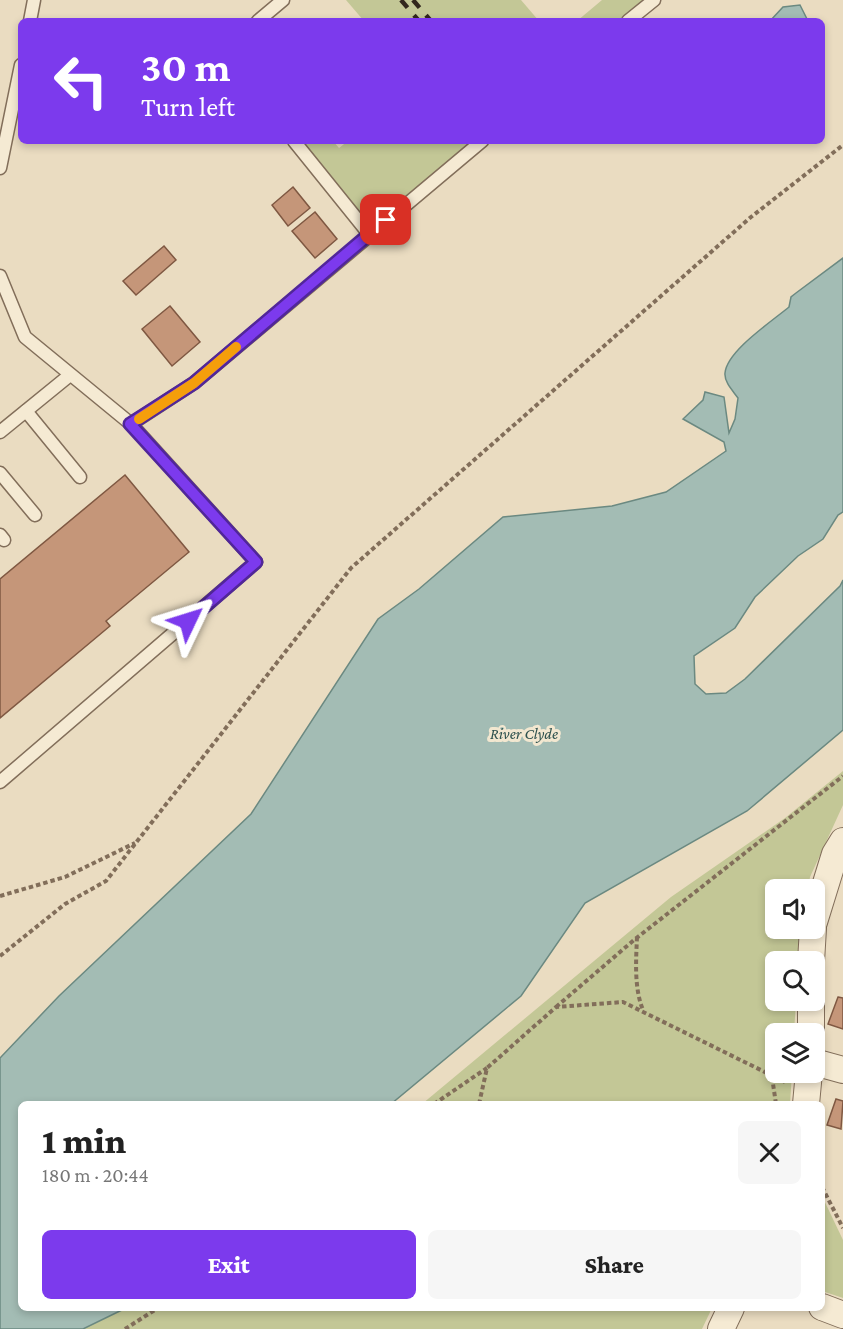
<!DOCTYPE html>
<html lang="en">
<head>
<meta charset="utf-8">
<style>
  body { margin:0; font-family:"Crimson Pro",serif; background:#f6f6f6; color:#222; height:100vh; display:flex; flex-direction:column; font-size:22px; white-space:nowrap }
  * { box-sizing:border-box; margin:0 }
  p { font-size:20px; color:#767676 }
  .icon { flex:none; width:33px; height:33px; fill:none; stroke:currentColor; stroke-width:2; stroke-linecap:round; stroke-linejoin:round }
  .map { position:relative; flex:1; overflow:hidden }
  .drawer { position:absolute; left:18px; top:1101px; width:807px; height:210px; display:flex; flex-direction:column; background:#fff; border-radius:9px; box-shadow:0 3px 9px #0003 }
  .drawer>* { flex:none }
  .guide { position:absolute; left:18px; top:18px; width:807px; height:126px; border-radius:9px; box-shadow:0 3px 9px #0003; background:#7c3aed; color:#fff; overflow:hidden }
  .controls { position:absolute; left:765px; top:879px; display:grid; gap:12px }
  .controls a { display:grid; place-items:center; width:60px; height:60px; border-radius:9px; background:#fff; box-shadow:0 3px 9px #0003; font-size:30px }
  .pin { position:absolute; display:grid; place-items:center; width:51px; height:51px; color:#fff; margin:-26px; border-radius:12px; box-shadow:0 3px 9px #0006 }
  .me { position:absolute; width:66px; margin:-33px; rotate:49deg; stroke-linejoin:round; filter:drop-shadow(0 0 4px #0008) }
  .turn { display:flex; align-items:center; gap:21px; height:126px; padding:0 24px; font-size:27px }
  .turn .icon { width:78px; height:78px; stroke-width:2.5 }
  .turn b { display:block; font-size:42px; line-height:51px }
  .round { display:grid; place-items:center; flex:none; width:63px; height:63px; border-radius:9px; background:#f6f6f6 }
  .overview { display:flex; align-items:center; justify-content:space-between; height:102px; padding:0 24px }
  h1 { font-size:36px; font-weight:800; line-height:45px }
  .primary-button { display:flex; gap:12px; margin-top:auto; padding:12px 24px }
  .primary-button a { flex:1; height:69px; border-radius:9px; background:#7c3aed; color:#fff; font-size:24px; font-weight:800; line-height:69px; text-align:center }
  .primary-button a+a { background:#f6f6f6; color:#222 }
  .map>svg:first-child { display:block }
  .green { fill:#c3c796 }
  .water { fill:#a3bcb4; stroke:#6b8981; stroke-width:1.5 }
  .building { fill:#c59679; stroke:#7f5842; stroke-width:1.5 }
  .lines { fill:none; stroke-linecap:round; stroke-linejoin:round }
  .lane-casing { stroke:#826e5a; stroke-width:15 }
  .street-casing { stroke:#826e5a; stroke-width:28 }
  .path { stroke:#826e5a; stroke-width:4; stroke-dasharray:4.5 3; stroke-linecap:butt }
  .lane { stroke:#f5ead3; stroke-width:12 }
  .street { stroke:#f5ead3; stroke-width:26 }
  .rail { stroke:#32271d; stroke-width:4.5; stroke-dasharray:10 10; stroke-linecap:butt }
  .route-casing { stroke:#51269a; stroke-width:15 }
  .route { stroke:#7c3aed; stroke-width:10 }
  .slow { stroke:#f59e0b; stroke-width:10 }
  .labels { text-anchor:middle; stroke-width:6; stroke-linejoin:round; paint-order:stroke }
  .water-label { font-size:16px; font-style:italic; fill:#2d514e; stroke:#f2e7d0 }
</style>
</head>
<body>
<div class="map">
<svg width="843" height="1329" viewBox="0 0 843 1329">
  <rect width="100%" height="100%" fill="#eadcc1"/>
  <g class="green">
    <polygon points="346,0 521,0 539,21 364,21"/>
    <polygon points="602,0 654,0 628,21 577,21"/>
    <polygon points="294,141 333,141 339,148 348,141 482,141 369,234"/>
    <polygon points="843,771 843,805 810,877 808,889 776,890 775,913 772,924 775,925 776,928 802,931 798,961 776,962 776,1000 796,1001 794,1033 776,1034 776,1072 792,1073 790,1104 422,1104 671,897 785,818"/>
    <polygon points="822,1196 843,1240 843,1298 822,1291"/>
    <polygon points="126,1308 712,1308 702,1329 83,1329"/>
  </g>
  <g class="water">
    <polygon points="800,5 808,21 770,21 783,7"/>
    <path d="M843,258V512L838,515L823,539L798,556L755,597L735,628L694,656L695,684L706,694L726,693L745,679L840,586L843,580V730L747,811L585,903L521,996L391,1104H21V1308H126L83,1329H0V1058L59,996L251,814L378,619L419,589L503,517L612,506L666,492L726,451L724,442L683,419L703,400L705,392L724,397L729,433L735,419L738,398C733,391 724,382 725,373C727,351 771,322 789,307L791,297L796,293Z"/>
  </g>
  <g class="building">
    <polygon points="293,187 310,208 288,226 272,205"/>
    <polygon points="315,212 337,239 315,258 292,231"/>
    <polygon points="164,246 176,260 136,295 123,281"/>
    <polygon points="170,306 200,342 172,366 142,329"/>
    <polygon points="125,475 189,552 106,621 110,626 0,718 0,579"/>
    <polygon points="838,997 843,998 843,1029 828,1024"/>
    <polygon points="836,1099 843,1101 841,1129 827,1125"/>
  </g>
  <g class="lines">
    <g class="lane-casing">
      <g id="lane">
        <polyline points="30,21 34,0"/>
        <polyline points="258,21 283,0"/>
        <polyline points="628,21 654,0"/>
        <polyline points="294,141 369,234"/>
        <polyline points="0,168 21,65"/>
        <polyline points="0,276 25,337 131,424 256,562 0,782"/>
        <polyline points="26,411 80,477"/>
        <polyline points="131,424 194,383 482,141"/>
        <polyline points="0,432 70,375"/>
        <polyline points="0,473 35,515"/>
        <polyline points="0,535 4,540"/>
      </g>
    </g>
    <g class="street-casing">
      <g id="street">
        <polyline points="814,922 835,854 843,841"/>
        <polyline points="811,962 813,928"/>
        <polyline points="811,1000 811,1034"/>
        <polyline points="814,1062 843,1070"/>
        <polyline points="806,1104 809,1072"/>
        <polyline points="822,1307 843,1315"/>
        <polyline points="721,1329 731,1308"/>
      </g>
    </g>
    <g class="path">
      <polyline points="0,896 65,877 135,843"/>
      <path d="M637,937C636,961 634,988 643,1010"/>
      <polyline points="0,956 65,904 106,881 351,568 751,217 843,145"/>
      <polyline points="556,1007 634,940 843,776"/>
      <polyline points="772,1077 776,1104"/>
      <polyline points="434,1104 487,1068"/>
      <polyline points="479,1104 487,1068 556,1007 623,1002 785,1082"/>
      <polyline points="822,1187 843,1228"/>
      <polyline points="125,1329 158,1308"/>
    </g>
    <use href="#lane" class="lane"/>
    <use href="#street" class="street"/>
    <g class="rail">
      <polyline points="401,0 419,21"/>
      <polyline points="413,0 431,21"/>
    </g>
  </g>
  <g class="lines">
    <g class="route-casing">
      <polyline id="route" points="188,621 256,562 130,424 194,383 386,220"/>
    </g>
    <use href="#route" class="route"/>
    <polyline class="slow" points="139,419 194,383 236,347"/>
  </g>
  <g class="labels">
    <g class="water-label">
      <text x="524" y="739">River Clyde</text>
    </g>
  </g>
</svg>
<div class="controls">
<a><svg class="icon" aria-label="sound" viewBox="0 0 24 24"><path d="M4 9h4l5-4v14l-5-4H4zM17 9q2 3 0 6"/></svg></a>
<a><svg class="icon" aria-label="search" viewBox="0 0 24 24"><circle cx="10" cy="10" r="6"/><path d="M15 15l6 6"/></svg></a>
<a><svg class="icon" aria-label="layers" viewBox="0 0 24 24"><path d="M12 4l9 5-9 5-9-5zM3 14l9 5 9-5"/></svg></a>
</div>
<div class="pin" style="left:386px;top:220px;background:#d93025"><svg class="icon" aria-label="arrive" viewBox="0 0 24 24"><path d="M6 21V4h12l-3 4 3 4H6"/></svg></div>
<svg class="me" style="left:188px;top:621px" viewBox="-20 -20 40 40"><path d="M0-17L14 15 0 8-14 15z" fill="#7c3aed" stroke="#fff" stroke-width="4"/></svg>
<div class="guide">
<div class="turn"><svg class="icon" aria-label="left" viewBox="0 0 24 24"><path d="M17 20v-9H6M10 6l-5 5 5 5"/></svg><div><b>30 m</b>Turn left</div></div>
</div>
<section class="drawer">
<div class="overview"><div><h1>1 min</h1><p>180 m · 20:44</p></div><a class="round"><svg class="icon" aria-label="close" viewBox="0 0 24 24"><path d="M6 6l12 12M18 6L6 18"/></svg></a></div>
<div class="primary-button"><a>Exit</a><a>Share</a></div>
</section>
</div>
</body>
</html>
